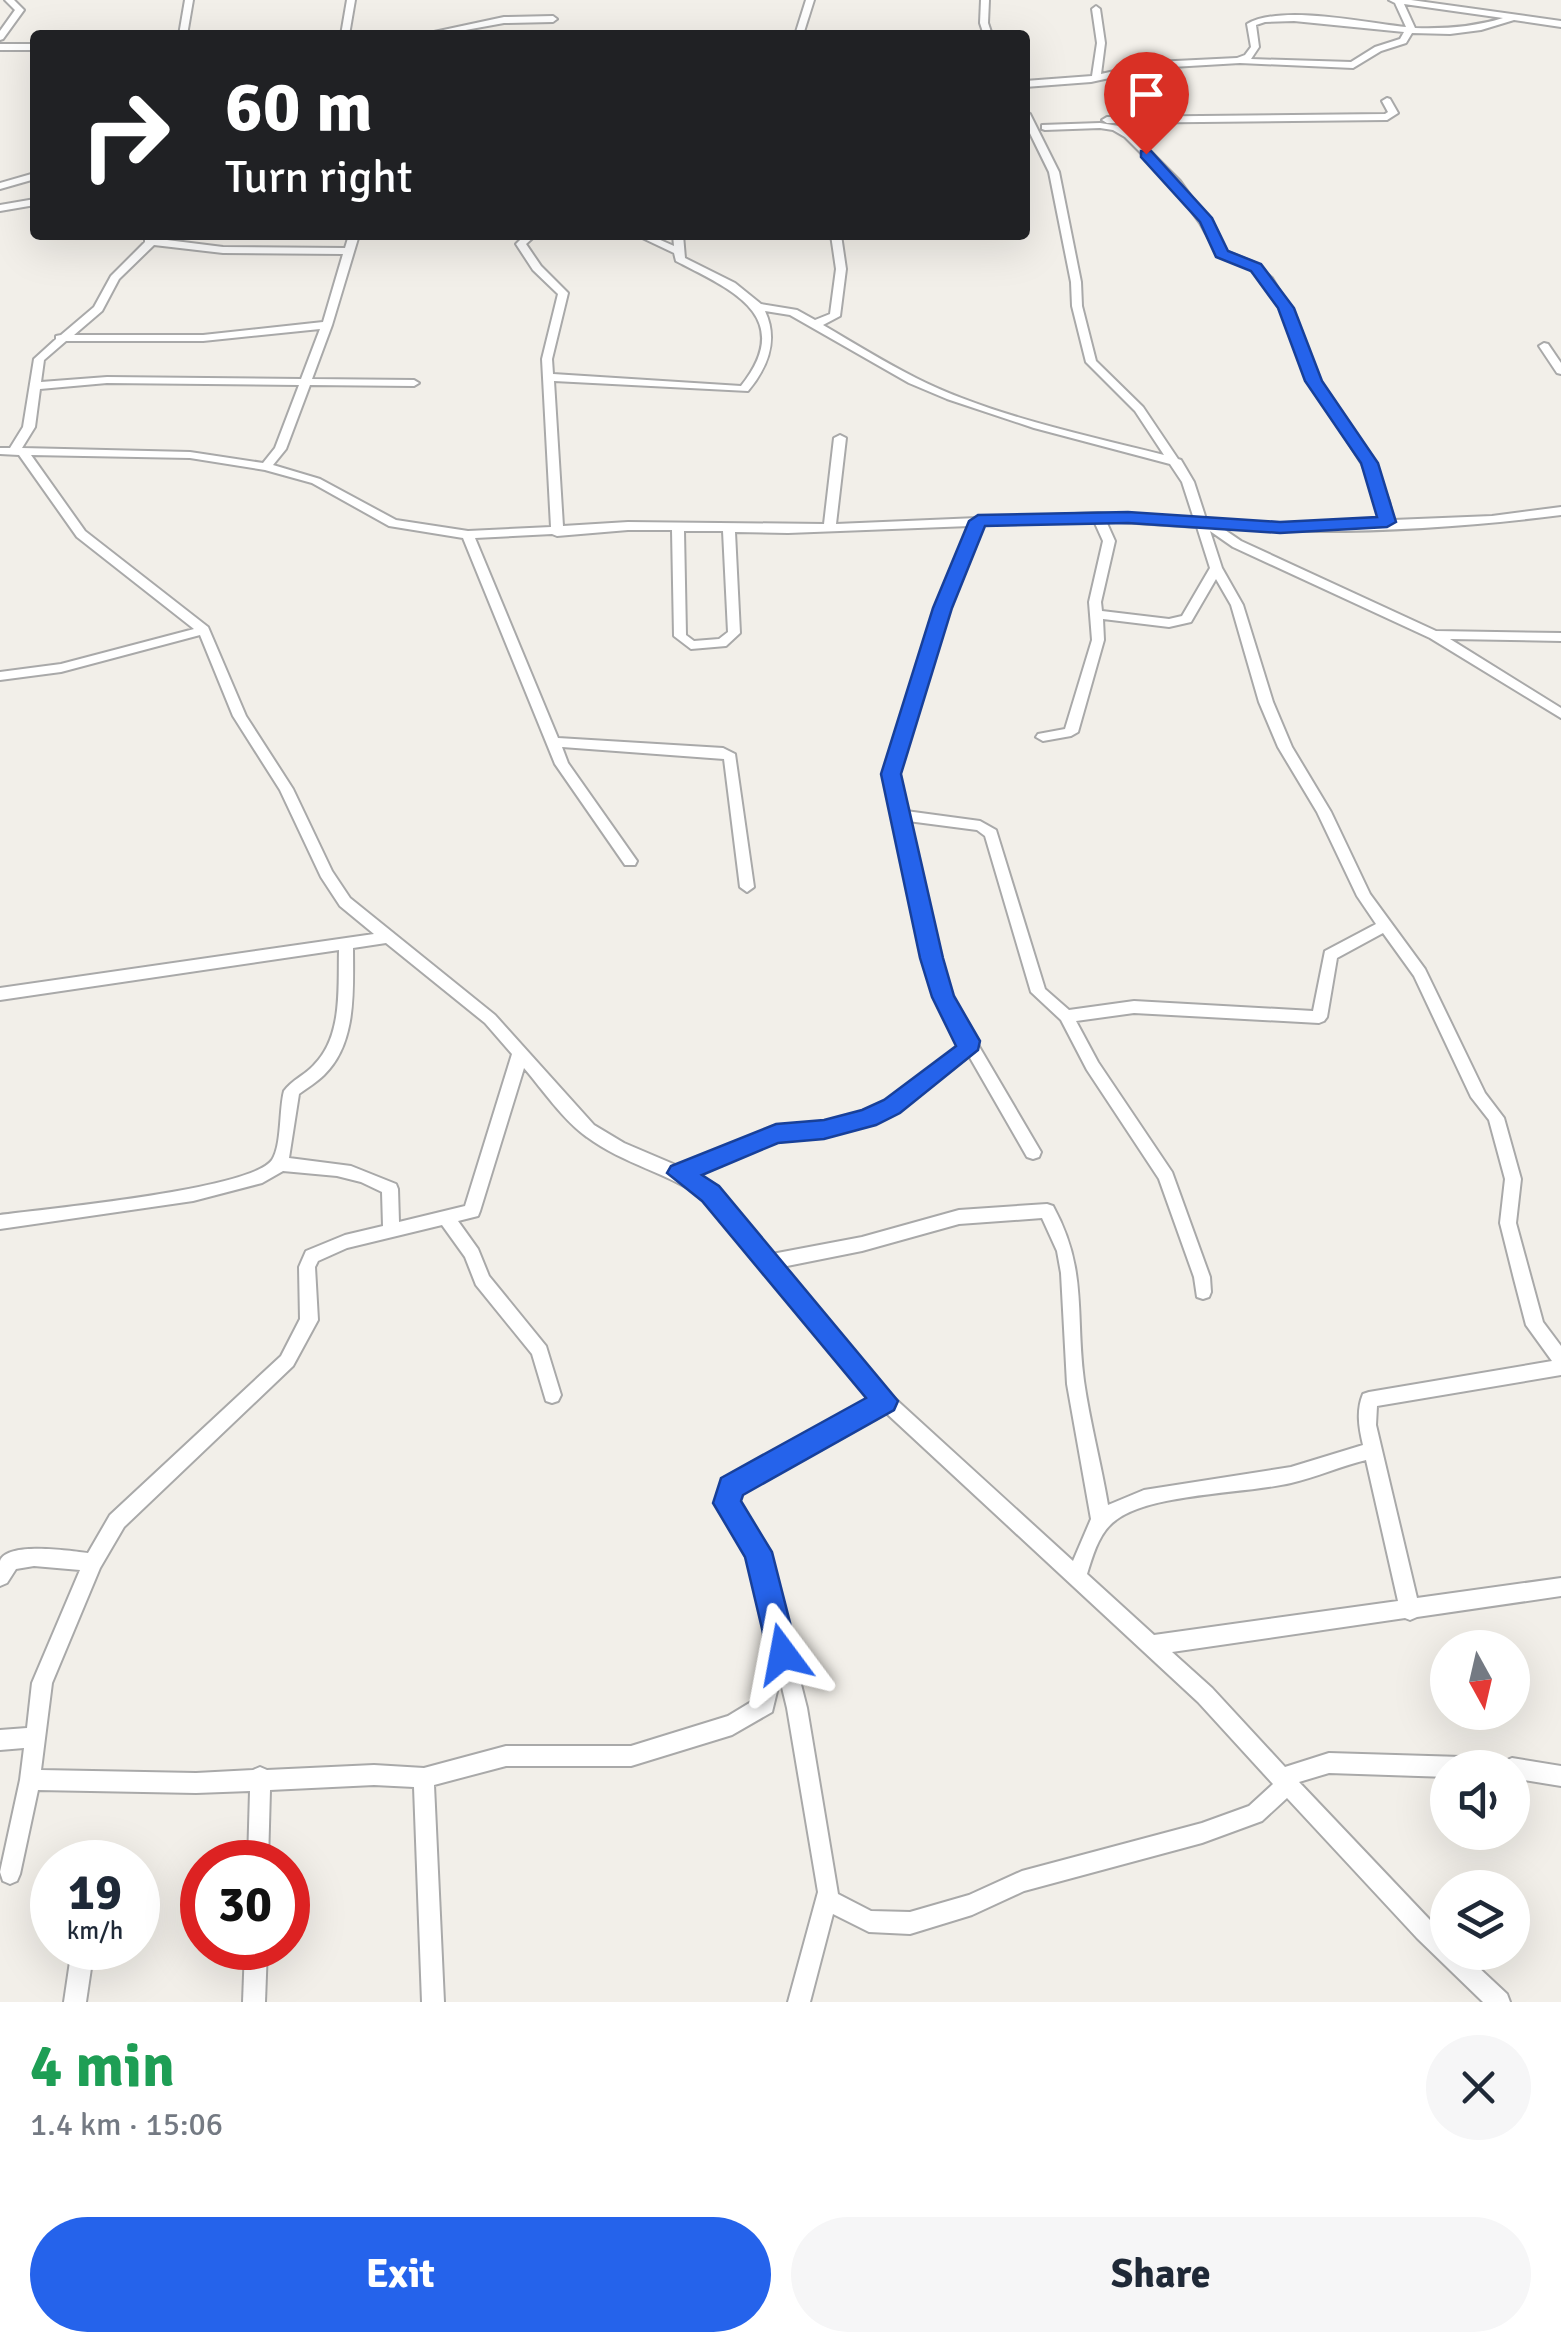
<!DOCTYPE html>
<html lang="en">
<head>
<meta charset="utf-8">
<style>
  body { margin:0; font-family:Signika,sans-serif; background:#f6f6f7; color:#1f2937; height:100vh; display:flex; flex-direction:column; font-size:38px; white-space:nowrap }
  * { box-sizing:border-box; margin:0 }
  p { font-size:32px; color:#747a83 }
  .icon { flex:none; width:55px; height:55px; fill:none; stroke:currentColor; stroke-width:2; stroke-linecap:round; stroke-linejoin:round }
  .map { position:relative; height:2002px; overflow:hidden }
  .details { display:flex; flex-direction:column; background:#fff; flex:1 }
  .details>* { flex:none }
  .banner { position:absolute; left:30px; top:30px; width:1000px; height:210px; border-radius:10px; box-shadow:0 10px 40px #0002; background:#202124; color:#fff; overflow:hidden }
  .needle { width:65px; rotate:172deg }
  .buttons { position:absolute; left:1430px; top:1630px; display:grid; gap:20px }
  .buttons a { display:grid; place-items:center; width:100px; height:100px; border-radius:50%; background:#fff; box-shadow:0 10px 40px #0002; font-size:50px }
  .speed { position:absolute; left:30px; top:1840px; display:flex; gap:20px; font-size:50px; font-weight:700; text-align:center }
  .speed>* { display:grid; place-content:center; width:130px; height:130px; border-radius:50%; background:#fff; box-shadow:0 10px 40px #0002; line-height:1 }
  .speed small { font-size:25px; font-weight:400 }
  .speed .limit { border:15px solid #d22; background:#fff; color:#111 }
  .pin { position:absolute; display:grid; place-items:center; width:85px; height:85px; color:#fff; margin:-102px -42px; border-radius:50% 50% 50% 0; rotate:-45deg; box-shadow:0 0 10px #0007 }
  .pin .icon { rotate:45deg }
  .me { position:absolute; width:110px; margin:-55px; rotate:347deg; stroke-linejoin:round; filter:drop-shadow(0 0 8px #0008) }
  .turn { display:flex; align-items:center; gap:35px; height:210px; padding:0 30px; font-size:45px }
  .turn .icon { width:130px; height:130px; stroke-width:2.5 }
  .turn b { display:block; font-size:70px; line-height:85px }
  .round { display:grid; place-items:center; flex:none; width:105px; height:105px; border-radius:52px; background:#f6f6f7 }
  .headline { display:flex; align-items:center; justify-content:space-between; height:170px; padding:0 30px }
  h1 { font-size:60px; font-weight:700; line-height:75px; color:#1e9e55 }
  .cta { display:flex; gap:20px; margin-top:auto; padding:20px 30px }
  .cta a { flex:1; height:115px; border-radius:60px; background:#2563eb; color:#fff; font-size:40px; font-weight:700; line-height:115px; text-align:center }
  .cta a+a { background:#f6f6f7; color:#1f2937 }
  .map>svg:first-child { display:block }
  .lines { fill:none; stroke-linecap:round; stroke-linejoin:round }
  .street-casing { stroke:#a9a9a9; stroke-width:4 }
  .street { fill:#fff; fill-rule:evenodd }
  .route { fill:#2563eb; stroke:#184099; stroke-width:2.5 }
</style>
</head>
<body>
<div class="map">
<svg width="1561" height="2002" viewBox="0 0 1561 2002">
  <rect width="100%" height="100%" fill="#f2efe9"/>
  <g class="lines">
    <g class="street-casing">
      <g id="street">
        <polygon points="5,0 14,0 24,10 3,39 0,40 0,31 15,10"/>
        <polygon points="185,0 193,0 187,35 179,35"/>
        <polygon points="347,0 355,0 349,35 341,35"/>
        <polygon points="806,0 814,0 803,35 795,35"/>
        <polygon points="981,0 989,0 988,23 992,35 984,35 980,23"/>
        <path d="M1389,0H1411L1561,21V27L1514,20L1481,30L1450,34L1412,33L1406,43L1381,51L1353,68L1240,63L1155,68L1091,82L1025,87V81L1092,76L1097,43L1092,9L1096,6L1100,9L1105,43L1101,74L1155,62L1237,58L1245,55L1251,47L1247,24C1281,4 1366,23 1406,27L1395,3ZM1404,4L1503,18C1474,27 1446,29 1415,28ZM1294,21L1404,32L1400,39L1375,47L1351,62L1251,59L1259,47L1256,25L1265,22Z"/>
        <polygon points="504,17 553,16 557,19 553,22 504,23 438,35 420,35"/>
        <polygon points="635,32 668,32 672,35 631,35"/>
        <rect x="0" y="44" width="35" height="6"/>
        <polygon points="1387,98 1390,99 1398,113 1387,120 1107,123 1102,120 1107,117 1385,114 1388,112 1382,101"/>
        <path d="M1025,111L1030,114L1059,172L1081,282L1082,306L1096,361L1143,407L1178,459L1181,460L1194,482L1206,519L1280,524L1381,521L1377,501L1362,464L1308,379L1279,307L1265,282L1246,266L1218,255L1200,223L1173,185L1125,137L1113,130L1100,128L1045,130L1042,129V125L1100,123L1119,126L1132,133L1180,181L1210,223L1226,251L1253,262L1272,278L1289,307L1318,379L1373,464L1389,501L1393,520L1492,516L1561,507V515C1451,529 1332,535 1222,528L1241,541L1436,631L1561,633V641L1450,639L1561,708V718L1430,638L1233,547L1210,531L1222,568L1243,605L1273,702L1292,747L1331,812L1370,894L1425,969L1485,1093L1504,1118L1521,1179L1516,1223L1543,1322L1561,1346V1375L1377,1406L1376,1425L1417,1598L1561,1578V1596L1417,1617L1410,1620L1405,1618L1172,1652L1212,1688L1285,1767L1329,1753L1495,1758L1502,1761L1504,1764L1505,1761L1512,1758L1561,1766V1786L1512,1778V1768H1448V1777L1329,1773L1299,1782L1448,1939V1952H1462L1507,1994L1510,2002H1483L1417,1938L1287,1798L1262,1821L1202,1843L1024,1891L972,1915L910,1934L869,1932L833,1914L810,2002H788L818,1892L787,1708L780,1679L772,1712L732,1735L631,1766H506L434,1785L444,2002H422L414,1787L374,1785L270,1790L268,1862H248L250,1791L196,1793L38,1790L20,1874L17,1881L10,1884L3,1881L0,1872L20,1780L24,1748L0,1750V1730L27,1728L32,1683L80,1570L34,1566L16,1569L7,1583L0,1586C0,1579 0,1567 0,1561C7,1541 71,1551 88,1553L110,1515L281,1356L300,1319L299,1267L306,1251L345,1235L383,1226L382,1192L361,1182L337,1176L283,1171L262,1183L193,1201L0,1229V1215C44,1209 251,1190 272,1160C282,1145 279,1109 284,1091C292,1080 305,1075 314,1065C343,1036 338,987 339,950L0,1000V988L374,934L340,906L321,877L280,790L233,716L200,635L61,672L0,680V672L61,664L194,629L77,537L19,455L0,454V448H10L23,427L34,359L56,339V336L61,335L94,307L111,276L145,242V239L152,235H163L159,239L223,247L345,248L349,235H359L332,325L312,379L414,380L419,383L414,386L310,385L286,449L273,465L320,479L396,520L468,531L551,527L542,359L558,294L533,270L516,244L525,235H536L526,244L541,266L568,293L552,359L553,374L741,386C797,316 730,289 676,261L674,253L636,235H649L674,246L673,235H683L685,258L735,283L761,304L797,310L815,320L830,314L836,269L831,235H841L846,269L840,316L823,325C854,343 884,362 916,378C989,415 1085,435 1164,455L1135,411L1086,362L1072,306L1071,282L1049,172L1025,123ZM154,245L223,253L343,254L323,322L203,335H74L102,311L119,279ZM765,311L790,315L909,383L947,399L1034,428L1170,464L1182,482L1194,519L1098,513L836,524L846,438L840,435L834,438L824,524L628,522L563,526L554,381L748,391C767,368 779,341 765,311ZM320,329L301,379L107,377L41,382L44,360L66,341H203ZM107,383L299,385L275,448L263,463L190,452L22,448L35,427L40,389ZM31,455L190,458L265,470L312,483L389,526L463,538L555,764L625,865H635L637,861L568,763L562,747L724,759L740,887L747,892L754,887L735,754L723,748L558,738L475,538L552,534L557,536L628,530H672L674,636L691,649L726,646L740,633L735,532L788,533L970,526L937,608L884,774L924,958L936,997L960,1041L959,1047L886,1103L865,1113L825,1123L776,1128L678,1166L624,1143L594,1125L495,1015L350,898L332,871L293,789L246,716L208,627L85,531ZM1094,521L1103,541L1089,602L1092,640L1065,729L1038,734L1036,737L1043,741L1071,736L1078,732L1104,640L1103,619L1169,627L1191,622L1216,579L1231,605L1259,702L1278,747L1317,812L1357,896L1376,924L1325,951L1313,1011L1134,1001L1069,1010L1045,989L996,830L980,821L906,811L898,774L949,608L982,525ZM1106,521L1197,527L1210,568L1182,616L1169,619L1102,611L1101,602L1115,541ZM684,531H723L728,632L719,639L694,641L686,635ZM908,821L977,830L985,836L1031,992L1061,1020L1087,1070L1159,1179L1194,1277L1197,1297L1203,1299L1209,1297L1211,1292L1210,1277L1172,1172L1098,1062L1076,1021L1134,1013L1319,1023L1324,1021L1327,1017L1337,958L1383,933L1414,976L1471,1097L1489,1120L1505,1179L1500,1223L1514,1279L1526,1325L1552,1361L1369,1392L1363,1394C1356,1411 1359,1428 1363,1445L1291,1467L1144,1490L1108,1505C1101,1463 1090,1423 1084,1381C1075,1314 1088,1270 1053,1206L1047,1204L959,1210L862,1237L772,1254L717,1189L694,1174L777,1140L825,1135L874,1122L898,1111L969,1056L1027,1157L1033,1159L1039,1157L1041,1152L950,997L938,958ZM386,943L485,1023L512,1054L465,1206L399,1222L398,1189L396,1184L351,1166L289,1158L299,1094C307,1088 317,1082 324,1075C357,1043 353,990 353,948ZM524,1068C542,1089 564,1121 587,1137C623,1164 669,1173 705,1199L872,1399L725,1482L718,1503C727,1522 739,1540 747,1559C768,1605 766,1651 756,1699L728,1716L631,1746H506L424,1768L374,1765L267,1770L260,1767L253,1770L196,1773L41,1770L52,1683L100,1568L124,1527L293,1366L318,1320L315,1267L318,1261L347,1248L442,1225L465,1257L476,1285L532,1354L546,1401L552,1403L558,1401L561,1395L546,1346L489,1276L478,1249L458,1221L478,1216L480,1211ZM1042,1218L1057,1251L1061,1273L1067,1384L1091,1519L1073,1561L891,1395L782,1267L862,1251L959,1224ZM884,1411L1198,1702L1273,1784L1249,1806L1202,1823L1022,1871L969,1895L910,1912L871,1911L838,1894L807,1708L790,1641L787,1634L783,1633C783,1585 760,1543 736,1502L739,1493ZM1366,1460L1398,1601L1154,1635L1087,1574C1093,1555 1099,1532 1116,1520C1152,1493 1245,1494 1291,1483C1317,1477 1341,1466 1366,1460Z"/>
        <polygon points="35,173 35,179 0,189 0,183"/>
        <polygon points="35,199 35,205 0,211 0,205"/>
        <polygon points="1544,343 1548,344 1561,363 1561,374 1557,373 1539,346"/>
        <polygon points="72,1948 94,1948 86,2002 64,2002"/>
        <polygon points="245,1948 267,1948 265,2002 243,2002"/>
      </g>
    </g>
    <use href="#street" class="street"/>
  </g>
  <polygon class="route" points="1141,151 1151,151 1212,218 1228,251 1261,264 1294,308 1322,381 1378,463 1396,522 1387,527 1280,533 1128,523 985,526 952,608 901,774 943,958 954,996 980,1041 978,1050 900,1113 876,1125 824,1139 778,1143 702,1175 719,1186 898,1401 894,1410 743,1495 741,1501 772,1552 798,1654 793,1665 783,1669 773,1665 768,1654 745,1557 713,1503 721,1478 866,1398 702,1201 667,1173 671,1166 776,1124 824,1120 862,1110 884,1100 956,1046 932,997 920,958 881,774 933,608 969,521 978,515 1128,512 1280,522 1377,517 1361,463 1305,381 1278,308 1251,271 1216,257 1200,222 1141,157"/>
</svg>
<div class="buttons">
<a><svg class="needle" viewBox="-14 -14 28 28"><path d="M0-13l5 13h-10z" fill="#e53935"/><path d="M0 13l5-13h-10z" fill="#747a83"/></svg></a>
<a><svg class="icon" aria-label="sound" viewBox="0 0 24 24"><path d="M4 9h4l5-4v14l-5-4H4zM17 9q2 3 0 6"/></svg></a>
<a><svg class="icon" aria-label="layers" viewBox="0 0 24 24"><path d="M12 4l9 5-9 5-9-5zM3 14l9 5 9-5"/></svg></a>
</div>
<div class="speed"><div>19<small>km/h</small></div><div class="limit">30</div></div>
<div class="pin" style="left:1146px;top:154px;background:#d93025"><svg class="icon" aria-label="arrive" viewBox="0 0 24 24"><path d="M6 21V4h12l-3 4 3 4H6"/></svg></div>
<svg class="me" style="left:783px;top:1654px" viewBox="-20 -20 40 40"><path d="M0-17L14 15 0 8-14 15z" fill="#2563eb" stroke="#fff" stroke-width="4"/></svg>
<div class="banner">
<div class="turn"><svg class="icon" aria-label="right" viewBox="0 0 24 24"><path d="M7 20v-9h11M14 6l5 5-5 5"/></svg><div><b>60 m</b>Turn right</div></div>
</div>
</div>
<section class="details">
<div class="headline"><div><h1>4 min</h1><p>1.4 km · 15:06</p></div><a class="round"><svg class="icon" aria-label="close" viewBox="0 0 24 24"><path d="M6 6l12 12M18 6L6 18"/></svg></a></div>
<div class="cta"><a>Exit</a><a>Share</a></div>
</section>
</body>
</html>
